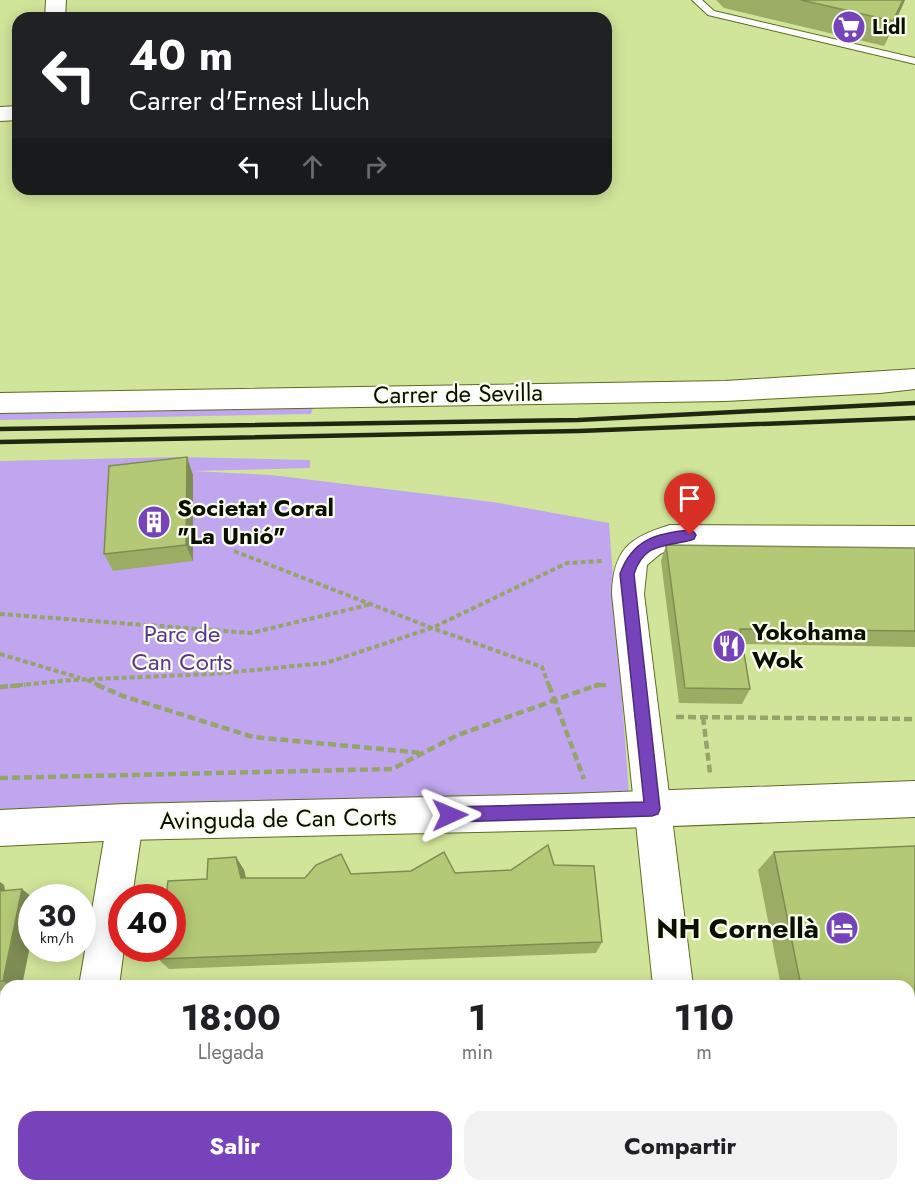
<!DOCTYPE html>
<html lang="es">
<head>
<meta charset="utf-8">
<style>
  body { margin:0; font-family:Jost,sans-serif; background:#f2f2f2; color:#202124; height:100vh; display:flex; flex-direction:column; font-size:22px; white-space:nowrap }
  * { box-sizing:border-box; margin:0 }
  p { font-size:20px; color:#757577 }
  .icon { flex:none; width:33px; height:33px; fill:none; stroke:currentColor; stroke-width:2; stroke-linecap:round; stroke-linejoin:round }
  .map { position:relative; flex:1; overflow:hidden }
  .sheet { position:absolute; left:0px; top:980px; width:915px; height:212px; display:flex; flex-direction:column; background:#fff; border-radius:18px 18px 0 0; box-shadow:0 3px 15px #0003 }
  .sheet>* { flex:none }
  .banner { position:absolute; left:12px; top:12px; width:600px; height:183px; border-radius:18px; box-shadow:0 3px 15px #0003; background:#202124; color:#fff; overflow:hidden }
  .speed { position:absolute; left:18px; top:884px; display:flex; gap:12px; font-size:30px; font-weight:700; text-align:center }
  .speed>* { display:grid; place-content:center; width:78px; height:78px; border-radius:50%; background:#fff; box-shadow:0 3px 15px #0003; line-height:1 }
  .speed small { font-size:15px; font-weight:400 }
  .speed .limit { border:9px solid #d22; background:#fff; color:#111 }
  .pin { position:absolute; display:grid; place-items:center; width:51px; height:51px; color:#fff; margin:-62px -26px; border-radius:50% 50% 50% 0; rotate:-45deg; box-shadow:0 0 6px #0007 }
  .pin .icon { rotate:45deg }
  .me { position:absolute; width:66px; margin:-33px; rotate:89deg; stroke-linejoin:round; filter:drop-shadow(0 0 4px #0008) }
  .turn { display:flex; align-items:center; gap:21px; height:126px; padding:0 18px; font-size:27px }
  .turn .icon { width:78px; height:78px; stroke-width:2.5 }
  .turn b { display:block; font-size:42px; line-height:51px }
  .lanes { display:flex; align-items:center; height:57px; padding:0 18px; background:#0003; justify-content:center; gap:30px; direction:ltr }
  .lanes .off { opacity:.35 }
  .eta { display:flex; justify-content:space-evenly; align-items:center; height:102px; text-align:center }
  .eta b { font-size:36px; font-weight:700; line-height:42px }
  .primary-button { display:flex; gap:12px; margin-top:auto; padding:12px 18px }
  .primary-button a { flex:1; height:69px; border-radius:18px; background:#7743ba; color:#fff; font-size:24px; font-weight:700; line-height:69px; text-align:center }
  .primary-button a+a { background:#f2f2f2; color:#202124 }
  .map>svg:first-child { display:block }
  .green { fill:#c0a5ef }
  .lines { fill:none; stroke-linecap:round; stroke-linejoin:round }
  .service-casing { stroke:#5c6c21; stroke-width:2 }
  .minor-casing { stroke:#5c6c21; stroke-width:2 }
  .tertiary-casing { stroke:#5c6c21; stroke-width:2 }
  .path-far1 { stroke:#95a46b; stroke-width:4; stroke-dasharray:5 3; stroke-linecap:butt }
  .path { stroke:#95a46b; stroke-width:4.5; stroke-dasharray:8 4; stroke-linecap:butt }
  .service { fill:#fff; fill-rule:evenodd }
  .minor { fill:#fff; fill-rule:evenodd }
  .tertiary { fill:#fff; fill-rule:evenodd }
  .rail { stroke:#202711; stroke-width:4.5 }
  .wall { fill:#9bad65 }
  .shaded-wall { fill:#7e8d53 }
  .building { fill:#b4c976; stroke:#7e8d53; stroke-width:1.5 }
  .route { fill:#7743ba; stroke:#4d2c79; stroke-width:1.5 }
  .labels { text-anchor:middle; stroke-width:4.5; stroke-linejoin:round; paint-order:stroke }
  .far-poi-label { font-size:20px; font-weight:bold; fill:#0a1000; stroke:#fafeef; text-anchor:start }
  .street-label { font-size:24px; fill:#0a1000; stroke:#fafeef }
  .poi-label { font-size:24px; font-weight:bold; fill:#0a1000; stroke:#fafeef; text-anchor:start }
  .park-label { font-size:24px; fill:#5c368e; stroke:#fafeef }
  .near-poi-label { font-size:28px; font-weight:bold; fill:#0a1000; stroke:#fafeef; text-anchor:end }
</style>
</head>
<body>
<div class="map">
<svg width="915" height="1190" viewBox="0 0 915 1190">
  <rect width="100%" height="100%" fill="#d1e59a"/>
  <g class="green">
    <polygon points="314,404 311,414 0,420 0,409"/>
    <polygon points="180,457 310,460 310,468 193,471 271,475 493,502 609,523 629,793 0,837 0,461"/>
  </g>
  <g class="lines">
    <g class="service-casing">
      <polygon id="service" points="692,0 702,0 714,11 915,58 915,64 708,15"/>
    </g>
    <g class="minor-casing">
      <g id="minor">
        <polygon points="46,0 66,0 65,18 45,18"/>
        <polygon points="18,106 18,120 0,121 0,107"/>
        <polygon points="915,369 915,389 880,393 725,401 0,413 0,393 725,381"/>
        <path d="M670,525L915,526V550L670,549L660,554L647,565L644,594L693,986H653L612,594C613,549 630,537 670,525Z"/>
        <polygon points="125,805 138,810 143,822 132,897 122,897 122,948 124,948 119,986 79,986 107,822 112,810"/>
        <polygon points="45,1185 89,1185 88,1190 44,1190"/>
        <rect x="676" y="1185" width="44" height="5"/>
      </g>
    </g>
    <g class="tertiary-casing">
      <polygon id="tertiary" points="915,781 915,817 566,830 125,840 0,846 0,810 125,804 566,794"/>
    </g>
    <g class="path-far1">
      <polyline points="234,551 432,628 542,667 549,686"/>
      <polyline points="0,614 251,633 372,604"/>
      <polyline points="0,654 80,678"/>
      <polyline points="87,680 101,686"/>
      <polyline points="10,686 71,680 213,674 326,663 432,628 567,563 602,561"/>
      <polyline points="594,686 606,685"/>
    </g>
    <g class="path">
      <polyline points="97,685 123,696 253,737 423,753"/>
      <polyline points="549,685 584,779"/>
      <polyline points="0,687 25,685"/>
      <polyline points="676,717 915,719"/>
      <polyline points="703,717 710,773"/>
      <polyline points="0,778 392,769 458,735 597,685 606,685"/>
    </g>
    <use href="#service" class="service"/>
    <use href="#minor" class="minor"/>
    <use href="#tertiary" class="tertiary"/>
    <g class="rail">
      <polyline points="0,429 578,420 915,403"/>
      <polyline points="0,442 579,431 915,418"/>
    </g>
  </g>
  <g class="wall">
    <polygon points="716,0 905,0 884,46 724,8"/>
    <polygon points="193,475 193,561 113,571 104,554"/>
    <polygon points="666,545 915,548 915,647 743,644 750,689 742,704 679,703 661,561"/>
    <polygon points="915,846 915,1018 909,1018 909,986 781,986 758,870 774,852"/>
    <polygon points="236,857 244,870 246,878 305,878 351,874 455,873 511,870 554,865 602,942 596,953 169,969 158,959 207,879"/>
    <polygon points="0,882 4,885 22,986 6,986 6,991 0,991"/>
  </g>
  <g class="shaded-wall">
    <polygon points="903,0 905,0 884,46 893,21"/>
    <polygon points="187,457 193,475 193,561 186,545"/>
    <polygon points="236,857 244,870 249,890 241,878"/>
    <polygon points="0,882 4,885 7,904 0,900"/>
    <polygon points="22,889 32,897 32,936 22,986 11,986 3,981"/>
    <polygon points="297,1185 305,1185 304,1190 297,1190"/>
  </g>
  <g class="building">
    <polygon points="801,0 903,0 893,21"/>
    <polygon points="187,457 186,545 104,554 109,466"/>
    <polygon points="666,545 915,548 915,631 740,629 750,689 685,688"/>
    <polygon points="548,845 554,865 594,866 602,942 158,959 159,948 172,948 172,897 166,897 168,881 207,879 208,859 236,857 241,878 305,878 316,865 341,854 351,874 411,871 444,852 455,873 511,870"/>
    <polygon points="915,846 915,1008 909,1008 909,986 801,986 774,852"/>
    <polygon points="22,889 3,981 0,981 0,891"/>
    <rect x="136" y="1185" width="161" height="5"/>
    <polygon points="467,1185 622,1185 623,1190 467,1190"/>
  </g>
  <path class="route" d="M690,530L694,532L696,535L694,539C668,548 645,540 634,574L660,809L658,814L652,816L450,822L445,820L443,815L445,809L450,807L644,802L620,574C632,540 656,533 690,530Z"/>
  <defs>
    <g id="supermarket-disc" transform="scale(1.725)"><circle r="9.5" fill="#7743ba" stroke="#fafeef"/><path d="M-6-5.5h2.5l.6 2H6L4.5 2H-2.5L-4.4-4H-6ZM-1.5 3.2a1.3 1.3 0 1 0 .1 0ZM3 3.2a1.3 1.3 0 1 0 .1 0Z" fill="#fff"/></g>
    <g id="building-disc" transform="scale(1.725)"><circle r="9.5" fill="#7743ba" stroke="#fafeef"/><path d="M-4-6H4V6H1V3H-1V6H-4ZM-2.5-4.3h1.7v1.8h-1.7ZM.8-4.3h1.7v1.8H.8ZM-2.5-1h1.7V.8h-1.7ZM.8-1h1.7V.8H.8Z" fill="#fff"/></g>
    <g id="restaurant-disc" transform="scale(1.725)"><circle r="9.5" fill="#7743ba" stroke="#fafeef"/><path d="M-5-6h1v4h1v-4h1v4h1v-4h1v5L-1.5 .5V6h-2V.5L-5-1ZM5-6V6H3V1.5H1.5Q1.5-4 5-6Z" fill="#fff"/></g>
    <g id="hotel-disc" transform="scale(1.725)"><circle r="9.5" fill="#7743ba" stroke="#fafeef"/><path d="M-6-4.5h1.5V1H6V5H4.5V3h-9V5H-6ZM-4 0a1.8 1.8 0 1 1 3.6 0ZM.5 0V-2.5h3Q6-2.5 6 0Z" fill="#fff"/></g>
  </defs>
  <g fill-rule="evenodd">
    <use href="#supermarket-disc" x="849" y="27"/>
    <use href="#building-disc" x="154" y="522"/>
    <use href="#restaurant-disc" x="729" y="646"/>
    <use href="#hotel-disc" x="842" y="928"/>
  </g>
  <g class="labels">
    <g class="far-poi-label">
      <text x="872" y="34">Lidl</text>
    </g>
    <g class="street-label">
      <text transform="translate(458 394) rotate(-1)" y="8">Carrer de Sevilla</text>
      <text transform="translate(278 819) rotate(-1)" y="8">Avinguda de Can Corts</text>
    </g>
    <g class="poi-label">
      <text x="177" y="516">Societat Coral<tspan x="177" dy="28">"La Unió"</tspan></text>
      <text x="752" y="640">Yokohama<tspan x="752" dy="28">Wok</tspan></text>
    </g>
    <g class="park-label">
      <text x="182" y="642">Parc de<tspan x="182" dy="28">Can Corts</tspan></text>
    </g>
    <g class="near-poi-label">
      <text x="819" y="938">NH Cornellà</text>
    </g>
  </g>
</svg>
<div class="speed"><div>30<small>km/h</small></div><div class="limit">40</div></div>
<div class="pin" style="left:690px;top:535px;background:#d93025"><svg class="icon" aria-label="arrive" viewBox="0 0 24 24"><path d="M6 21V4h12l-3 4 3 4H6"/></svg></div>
<svg class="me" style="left:450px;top:815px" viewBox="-20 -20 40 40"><path d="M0-17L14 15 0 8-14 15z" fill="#7743ba" stroke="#fff" stroke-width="4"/></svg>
<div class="banner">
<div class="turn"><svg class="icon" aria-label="left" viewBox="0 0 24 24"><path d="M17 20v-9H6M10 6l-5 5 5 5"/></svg><div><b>40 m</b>Carrer d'Ernest Lluch</div></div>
<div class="lanes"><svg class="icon" aria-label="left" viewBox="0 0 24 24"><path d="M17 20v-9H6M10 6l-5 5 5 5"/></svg><svg class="icon off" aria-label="ahead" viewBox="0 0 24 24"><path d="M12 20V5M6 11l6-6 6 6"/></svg><svg class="icon off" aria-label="right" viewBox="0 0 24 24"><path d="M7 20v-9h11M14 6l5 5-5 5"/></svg></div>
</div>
<section class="sheet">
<div class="eta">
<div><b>18:00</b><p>Llegada</p></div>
<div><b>1</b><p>min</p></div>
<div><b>110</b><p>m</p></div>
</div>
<div class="primary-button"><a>Salir</a><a>Compartir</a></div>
</section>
</div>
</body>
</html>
